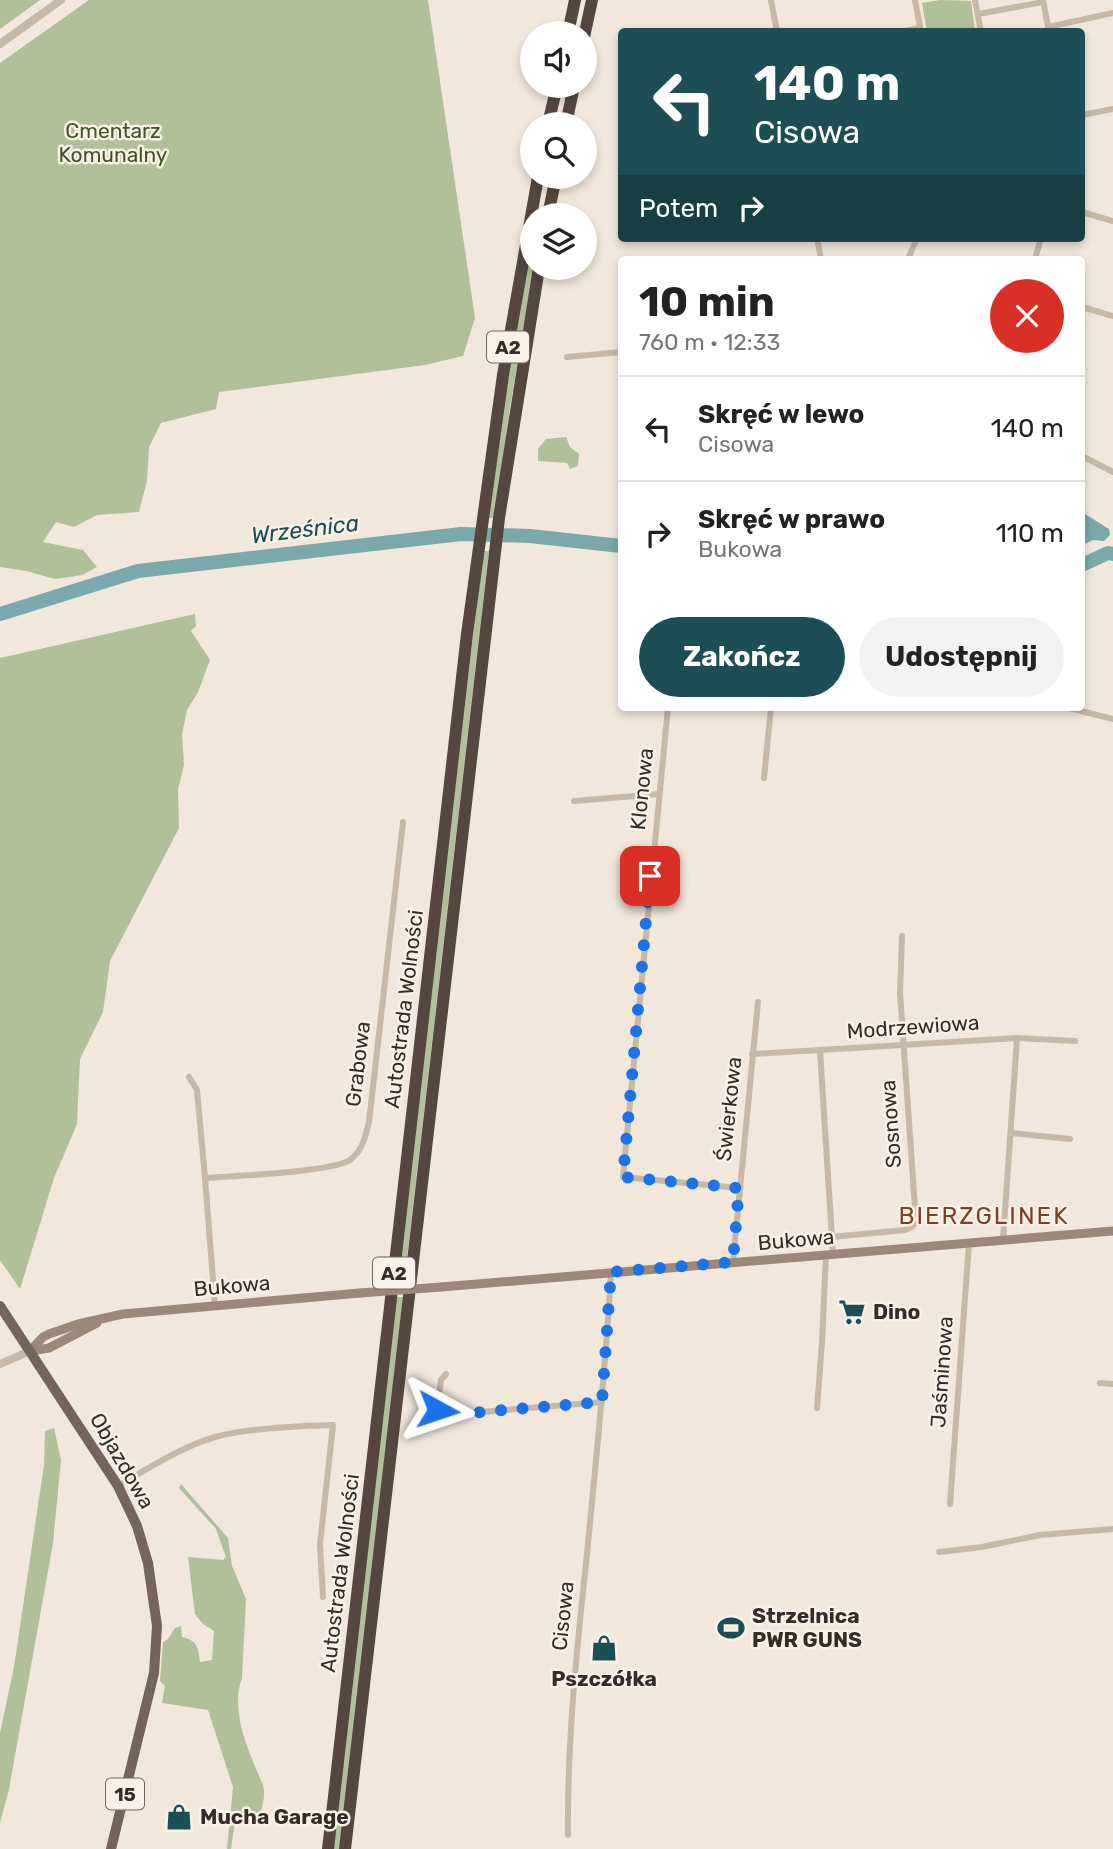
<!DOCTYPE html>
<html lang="pl">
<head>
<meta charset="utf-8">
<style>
  body { margin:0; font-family:Rubik,sans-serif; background:#f2f2f2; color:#222; height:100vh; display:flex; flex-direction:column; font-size:26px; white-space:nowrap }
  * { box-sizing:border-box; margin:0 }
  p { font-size:23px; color:#767676 }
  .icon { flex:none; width:38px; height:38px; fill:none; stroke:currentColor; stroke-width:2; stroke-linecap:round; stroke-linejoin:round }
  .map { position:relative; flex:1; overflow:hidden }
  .panel { position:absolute; left:618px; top:256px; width:467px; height:455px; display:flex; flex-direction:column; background:#fff; border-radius:7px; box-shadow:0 4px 10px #0003 }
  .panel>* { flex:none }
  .hud { position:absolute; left:618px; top:28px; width:467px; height:214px; border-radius:7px; box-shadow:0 4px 10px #0003; background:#1e4e55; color:#fff; overflow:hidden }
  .fabs { position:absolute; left:520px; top:21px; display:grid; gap:14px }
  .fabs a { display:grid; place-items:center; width:77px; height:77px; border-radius:50%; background:#fff; box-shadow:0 4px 10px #0003; font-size:35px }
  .pin { position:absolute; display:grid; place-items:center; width:60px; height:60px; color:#fff; margin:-30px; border-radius:14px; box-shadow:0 4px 10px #0006 }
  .me { position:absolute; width:77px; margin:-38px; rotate:95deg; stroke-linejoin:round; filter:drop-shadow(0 0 5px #0008) }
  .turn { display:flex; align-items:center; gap:24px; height:147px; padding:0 21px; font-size:32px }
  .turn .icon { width:91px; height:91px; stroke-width:2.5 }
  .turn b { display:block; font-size:49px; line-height:60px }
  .then { display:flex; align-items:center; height:66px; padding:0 21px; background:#0003; gap:14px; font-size:26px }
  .round { display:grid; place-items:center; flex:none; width:74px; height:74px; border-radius:37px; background:#f2f2f2 }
  .head { display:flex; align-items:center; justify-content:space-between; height:119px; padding:0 21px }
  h1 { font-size:42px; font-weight:700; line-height:52px }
  .primary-button { display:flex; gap:14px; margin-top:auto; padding:14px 21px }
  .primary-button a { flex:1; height:80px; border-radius:42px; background:#1e4e55; color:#fff; font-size:28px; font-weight:700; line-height:80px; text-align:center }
  .primary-button a+a { background:#f2f2f2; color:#222 }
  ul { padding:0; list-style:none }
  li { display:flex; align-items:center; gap:21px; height:105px; padding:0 21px; border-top:2px solid #e0e0e0 }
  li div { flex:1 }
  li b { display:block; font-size:26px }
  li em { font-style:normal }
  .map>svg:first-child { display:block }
  .green { fill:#b1bf9a }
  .water { fill:#7aa8ad }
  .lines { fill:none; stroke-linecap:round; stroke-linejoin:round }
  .river { stroke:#7aa8ad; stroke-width:14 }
  .minor { stroke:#c8b8a6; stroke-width:6 }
  .tertiary { stroke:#c8b8a6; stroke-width:8 }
  .secondary { stroke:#9c8778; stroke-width:9 }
  .primary { stroke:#766458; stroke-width:10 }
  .motorway { stroke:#55473e; stroke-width:12 }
  .secondary-bridge { stroke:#9c8778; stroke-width:9 }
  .route { stroke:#1a73e8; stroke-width:12; stroke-dasharray:0 21.6 }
  .labels { text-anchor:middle; stroke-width:5; stroke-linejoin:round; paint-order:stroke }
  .shield { fill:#f8f1e6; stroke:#706760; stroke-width:2 }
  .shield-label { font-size:19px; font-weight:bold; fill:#352c27 }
  .park-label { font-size:21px; fill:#42522b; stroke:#f8f1e6 }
  .street-label { font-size:21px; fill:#352c27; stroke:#f8f1e6 }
  .poi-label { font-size:21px; font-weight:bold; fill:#352c27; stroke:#f8f1e6; text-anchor:start }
  .water-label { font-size:23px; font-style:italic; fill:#1e4e55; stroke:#f8f1e6 }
  .quarter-label { font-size:24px; letter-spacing:2px; fill:#813e22; stroke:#f8f1e6 }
</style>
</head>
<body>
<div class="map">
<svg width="1113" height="1849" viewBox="0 0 1113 1849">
  <rect width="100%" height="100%" fill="#f1e7da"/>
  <g class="green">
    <polygon points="0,0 40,0 0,29"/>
    <polygon points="89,0 428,0 475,318 463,356 425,365 219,392 216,409 161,423 149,447 147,481 139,512 97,515 74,527 56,522 43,542 83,550 97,567 82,575 55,579 26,571 0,567 0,63"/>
    <polygon points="940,0 971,1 975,31 927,31 922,3"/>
    <polygon points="532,236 532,268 534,268 510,407 495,518 487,518 503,407"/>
    <polygon points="566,437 570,447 579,454 578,466 570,469 567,463 538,461 538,449 546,439"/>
    <polygon points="483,551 489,551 404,1284 397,1284"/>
    <polygon points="195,614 196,626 191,631 210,660 198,692 187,710 182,734 184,765 178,789 179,828 110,961 103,1012 80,1059 77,1124 54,1178 20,1289 0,1260 0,658"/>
    <polygon points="396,1297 403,1297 340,1849 333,1849"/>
    <polygon points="54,1428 61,1460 53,1543 9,1789 0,1823 0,1733 14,1667 44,1465 45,1431"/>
    <path d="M181,1484L228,1538L232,1566L246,1599L242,1678C232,1705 243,1738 254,1764C257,1772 262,1781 264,1790C265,1800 261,1813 257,1822L252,1823L240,1813L236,1814L231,1849H227L233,1787L208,1710L162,1703L165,1686L160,1681L163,1642L168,1639L175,1628L181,1626L182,1637C198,1641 198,1647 200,1662L212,1660L214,1631L203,1624L195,1614L188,1557L223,1560L226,1557L216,1529L179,1488Z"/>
  </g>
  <polygon class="water" points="1082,512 1109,529 1110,535 1104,541 1093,540 1082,545"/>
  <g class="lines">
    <g class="river">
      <polyline points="1082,565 1108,553 1113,554"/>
      <polyline points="0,614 138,571 461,534 530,536 621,546"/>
    </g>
    <g class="minor">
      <polyline points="771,0 777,32"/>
      <polyline points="915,0 921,32"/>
      <polyline points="975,0 981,32"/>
      <polyline points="1043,0 1049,32"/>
      <polyline points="978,14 1043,2"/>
      <polyline points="1048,27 1113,13"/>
      <polyline points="900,32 920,28"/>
      <polyline points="1082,115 1113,109"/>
      <polyline points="1082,212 1113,221"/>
      <polyline points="817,238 821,259"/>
      <polyline points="908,259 917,238"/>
      <polyline points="1035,259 1041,238"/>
      <polyline points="1082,307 1113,316"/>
      <polyline points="567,357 621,352"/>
      <polyline points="1082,456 1113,472"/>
      <polyline points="668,707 623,1177 739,1188"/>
      <polyline points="1065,707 1113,719"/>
      <polyline points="764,778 771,707"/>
      <polyline points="574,801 659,794"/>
      <polyline points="820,1050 833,1254"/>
      <polyline points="752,1054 1017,1038 1075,1041"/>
      <polyline points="189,1077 197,1090 205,1178"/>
      <polyline points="1011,1133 1070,1139"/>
      <polyline points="831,1237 905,1230 912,1227 916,1222 900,993 902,936"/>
      <polyline points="1003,1240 1017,1038"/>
      <polyline points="733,1262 758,1002"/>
      <path d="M215,1305L205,1178C233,1176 332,1172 350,1160C363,1150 365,1137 369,1122L403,822"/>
      <polyline points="446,1374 441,1380 437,1410 445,1415 602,1402"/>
      <polyline points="1100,1383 1113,1384"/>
      <polyline points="817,1408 822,1342 826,1255"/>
      <path d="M118,1486C149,1468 181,1447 215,1437C247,1428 299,1426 333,1425L320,1544L323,1597"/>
      <polyline points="950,1504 969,1243"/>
      <polyline points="939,1552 982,1547 1040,1535 1113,1529"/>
      <path d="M568,1835C567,1741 577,1647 587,1554C596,1460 606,1366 611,1272"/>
    </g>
    <g class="tertiary">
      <polyline points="0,44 61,0"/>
      <polyline points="0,1364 30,1351"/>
    </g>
    <g class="secondary">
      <polyline points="441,1287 1113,1231"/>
      <polyline points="30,1351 43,1337 49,1334 78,1324 123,1314 360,1293"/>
      <polyline points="30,1351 49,1348 97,1323"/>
    </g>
    <polyline class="primary" points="0,1306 118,1486 137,1526 148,1563 157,1626 154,1673 111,1849"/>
    <g class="motorway">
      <polyline points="568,33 575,0"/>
      <polyline points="584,37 592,0"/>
      <polyline points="548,124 557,86"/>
      <polyline points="566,124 574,86"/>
      <polyline points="548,215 556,177"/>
      <polyline points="328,1849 467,634 503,375 538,177"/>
      <polyline points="345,1849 499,518 539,268"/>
    </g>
    <polyline class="secondary-bridge" points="360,1293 441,1287"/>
  </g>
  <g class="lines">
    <polyline class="route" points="438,1410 445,1415 602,1402 611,1272 733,1262 739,1188 623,1177 650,876"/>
  </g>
  <defs>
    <g id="supermarket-bare" transform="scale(2.1)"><path d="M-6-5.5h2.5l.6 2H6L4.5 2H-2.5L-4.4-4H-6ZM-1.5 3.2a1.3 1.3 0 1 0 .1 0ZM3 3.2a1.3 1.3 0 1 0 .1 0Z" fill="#1e4e55" stroke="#f8f1e6" stroke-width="2.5" paint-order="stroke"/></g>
    <g id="stadium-bare" transform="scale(2.1)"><path d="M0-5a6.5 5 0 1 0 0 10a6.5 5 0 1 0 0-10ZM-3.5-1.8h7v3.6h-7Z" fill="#1e4e55" stroke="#f8f1e6" stroke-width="2.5" paint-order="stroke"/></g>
    <g id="shop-bare" transform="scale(2.1)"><path d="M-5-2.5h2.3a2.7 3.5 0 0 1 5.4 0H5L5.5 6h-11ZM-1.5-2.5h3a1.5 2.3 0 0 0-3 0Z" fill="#1e4e55" stroke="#f8f1e6" stroke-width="2.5" paint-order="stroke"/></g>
  </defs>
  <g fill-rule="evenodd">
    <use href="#supermarket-bare" x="852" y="1312"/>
    <use href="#stadium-bare" x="731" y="1628"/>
    <use href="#shop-bare" x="604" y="1648"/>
    <use href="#shop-bare" x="179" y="1817"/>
  </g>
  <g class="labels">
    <g class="shield">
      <rect x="487" y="331.5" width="42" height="31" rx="5"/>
      <rect x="373" y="1257.5" width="42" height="31" rx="5"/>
      <rect x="106" y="1778.5" width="38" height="31" rx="5"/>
    </g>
    <g class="shield-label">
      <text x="508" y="354">A2</text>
      <text x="394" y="1280">A2</text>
      <text x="125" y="1801">15</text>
    </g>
    <g class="park-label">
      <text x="113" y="138">Cmentarz<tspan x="113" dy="24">Komunalny</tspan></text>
    </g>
    <g class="street-label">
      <text transform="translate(642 789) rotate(-84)" y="7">Klonowa</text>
      <text transform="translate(404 1009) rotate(-83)" y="7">Autostrada Wolności</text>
      <text transform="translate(913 1027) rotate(-4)" y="7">Modrzewiowa</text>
      <text transform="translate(358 1064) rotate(-83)" y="7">Grabowa</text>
      <text transform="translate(729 1109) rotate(-84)" y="7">Świerkowa</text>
      <text transform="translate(891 1124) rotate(-94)" y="7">Sosnowa</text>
      <text transform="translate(796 1240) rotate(-5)" y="7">Bukowa</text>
      <text transform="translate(232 1286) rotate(-5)" y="7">Bukowa</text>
      <text transform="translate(942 1372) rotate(-86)" y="7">Jaśminowa</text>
      <text transform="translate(122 1461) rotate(60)" y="7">Objazdowa</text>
      <text transform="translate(340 1573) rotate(-83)" y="7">Autostrada Wolności</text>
      <text transform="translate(563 1616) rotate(-84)" y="7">Cisowa</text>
    </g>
    <g class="poi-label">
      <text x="873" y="1319">Dino</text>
      <text x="752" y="1623">Strzelnica<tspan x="752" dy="24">PWR GUNS</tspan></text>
      <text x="604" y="1686" text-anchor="middle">Pszczółka</text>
      <text x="200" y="1824">Mucha Garage</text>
    </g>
    <g class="water-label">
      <text transform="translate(305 529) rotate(-7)" y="8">Wrześnica</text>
    </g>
    <g class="quarter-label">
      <text x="984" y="1224">BIERZGLINEK</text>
    </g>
  </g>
</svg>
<div class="fabs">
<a><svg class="icon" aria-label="sound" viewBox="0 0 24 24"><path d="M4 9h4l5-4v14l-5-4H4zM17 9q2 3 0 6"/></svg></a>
<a><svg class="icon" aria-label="search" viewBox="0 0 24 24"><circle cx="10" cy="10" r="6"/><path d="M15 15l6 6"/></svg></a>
<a><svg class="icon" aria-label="layers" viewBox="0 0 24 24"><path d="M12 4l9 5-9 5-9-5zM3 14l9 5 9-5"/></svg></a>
</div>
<div class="pin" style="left:650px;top:876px;background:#d93025"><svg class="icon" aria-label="arrive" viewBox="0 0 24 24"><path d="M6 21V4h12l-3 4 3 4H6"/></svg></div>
<svg class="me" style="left:438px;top:1410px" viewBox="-20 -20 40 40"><path d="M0-17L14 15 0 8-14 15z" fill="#1a73e8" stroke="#fff" stroke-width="4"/></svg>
<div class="hud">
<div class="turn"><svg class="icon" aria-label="left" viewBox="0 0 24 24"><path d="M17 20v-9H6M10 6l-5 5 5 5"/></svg><div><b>140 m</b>Cisowa</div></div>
<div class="then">Potem<svg class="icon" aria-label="right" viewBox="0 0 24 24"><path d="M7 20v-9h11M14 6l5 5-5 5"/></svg></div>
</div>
<section class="panel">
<div class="head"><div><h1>10 min</h1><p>760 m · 12:33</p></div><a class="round" style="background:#d93025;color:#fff"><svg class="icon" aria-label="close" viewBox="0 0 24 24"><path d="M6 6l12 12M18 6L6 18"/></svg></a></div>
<ul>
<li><svg class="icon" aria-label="left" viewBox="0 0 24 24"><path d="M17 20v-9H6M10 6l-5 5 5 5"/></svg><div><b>Skręć w lewo</b><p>Cisowa</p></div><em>140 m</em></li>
<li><svg class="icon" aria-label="right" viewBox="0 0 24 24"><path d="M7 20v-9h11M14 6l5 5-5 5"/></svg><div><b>Skręć w prawo</b><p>Bukowa</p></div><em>110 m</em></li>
</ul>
<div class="primary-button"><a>Zakończ</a><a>Udostępnij</a></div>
</section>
</div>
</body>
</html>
